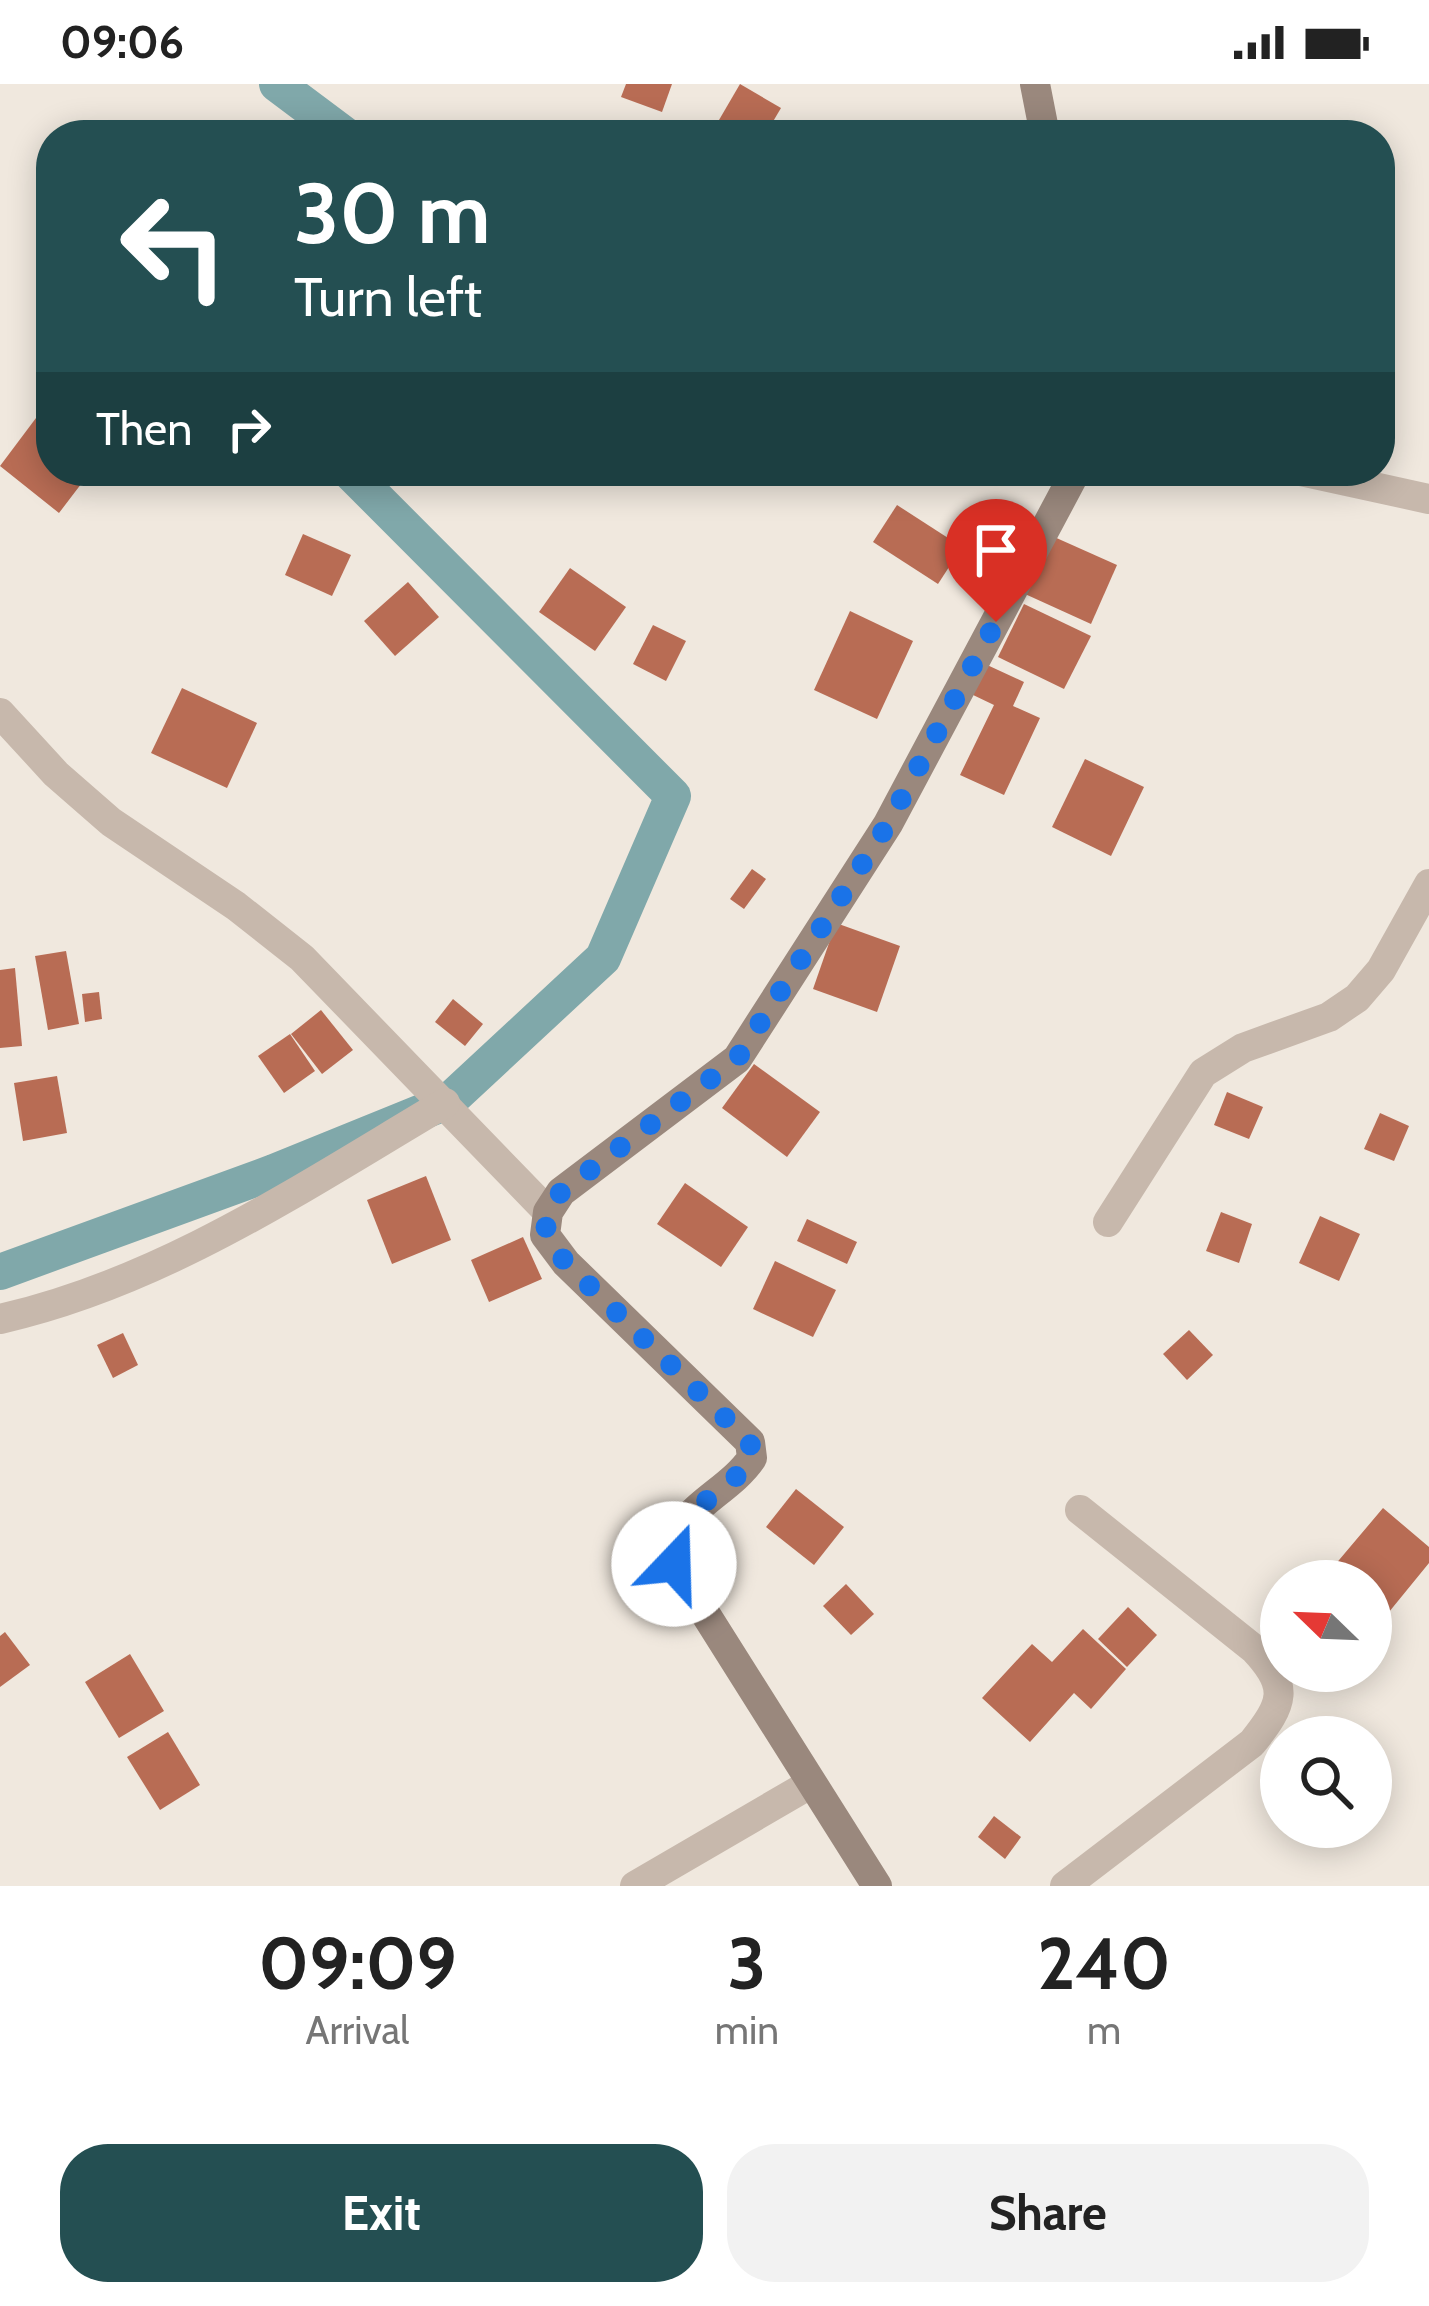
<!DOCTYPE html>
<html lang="en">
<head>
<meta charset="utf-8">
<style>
  body { margin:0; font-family:Cabin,sans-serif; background:#f2f2f2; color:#222; height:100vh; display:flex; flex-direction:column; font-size:45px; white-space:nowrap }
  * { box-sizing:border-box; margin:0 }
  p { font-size:39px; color:#767676 }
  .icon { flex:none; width:66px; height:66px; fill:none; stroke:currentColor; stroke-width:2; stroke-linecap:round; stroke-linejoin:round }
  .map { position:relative; height:1802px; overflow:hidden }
  .details { display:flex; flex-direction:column; background:#fff; flex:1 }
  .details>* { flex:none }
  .top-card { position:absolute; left:36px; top:36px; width:1359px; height:366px; border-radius:48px; box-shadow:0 6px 30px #0003; background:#244f52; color:#fff; overflow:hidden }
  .needle { width:78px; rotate:293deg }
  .controls { position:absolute; left:1260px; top:1476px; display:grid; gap:24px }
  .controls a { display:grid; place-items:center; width:132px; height:132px; border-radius:50%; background:#fff; box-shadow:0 6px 30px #0003; font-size:60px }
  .pin { position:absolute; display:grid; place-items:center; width:102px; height:102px; color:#fff; margin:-123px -51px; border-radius:50% 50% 50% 0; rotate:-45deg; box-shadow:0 0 12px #0007 }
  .pin .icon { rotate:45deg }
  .me { position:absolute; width:132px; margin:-66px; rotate:21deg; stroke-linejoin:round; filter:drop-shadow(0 0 9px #0008) }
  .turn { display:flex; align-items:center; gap:42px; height:252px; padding:0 60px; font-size:54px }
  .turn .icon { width:156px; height:156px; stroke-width:2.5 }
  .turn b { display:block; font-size:84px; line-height:102px }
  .then { display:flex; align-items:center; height:114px; padding:0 60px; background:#0003; gap:24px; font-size:45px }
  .eta { display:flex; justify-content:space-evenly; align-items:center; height:204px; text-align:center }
  .eta b { font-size:72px; font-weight:700; line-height:84px }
  .action { display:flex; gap:24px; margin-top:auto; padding:24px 60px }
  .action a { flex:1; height:138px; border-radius:48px; background:#244f52; color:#fff; font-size:48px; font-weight:700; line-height:138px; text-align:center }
  .action a+a { background:#f2f2f2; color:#222 }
  .status { display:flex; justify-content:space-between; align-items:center; height:84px; padding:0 60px; background:#fff; direction:ltr }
  .status svg { height:33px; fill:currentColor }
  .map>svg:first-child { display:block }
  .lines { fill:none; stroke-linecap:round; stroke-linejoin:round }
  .canal { stroke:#80a8aa; stroke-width:36 }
  .building { fill:#b86c54 }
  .street { stroke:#c7b8ac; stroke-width:30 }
  .secondary { stroke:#9a887d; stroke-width:30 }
  .route { stroke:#1a73e8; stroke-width:21; stroke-dasharray:0 37.8 }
</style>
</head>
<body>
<div class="status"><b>09:06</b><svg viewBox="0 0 49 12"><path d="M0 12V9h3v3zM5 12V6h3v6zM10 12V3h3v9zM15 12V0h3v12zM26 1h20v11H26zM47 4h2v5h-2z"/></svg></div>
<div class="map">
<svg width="1429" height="1802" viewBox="0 0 1429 1802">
  <rect width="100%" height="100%" fill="#f0e8de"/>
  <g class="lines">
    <g class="canal">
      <polyline points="277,0 345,51"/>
      <polyline points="0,1188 274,1088 449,1017 603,874 673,712 349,387"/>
    </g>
  </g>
  <g class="building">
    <polygon points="626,0 672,0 662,28 621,13"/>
    <polygon points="740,0 781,24 765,51 712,48"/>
    <polygon points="36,334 51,346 51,387 91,387 59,429 0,382"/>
    <polygon points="897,421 962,463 938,500 873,458"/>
    <polygon points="303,450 351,471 332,512 285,491"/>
    <polygon points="1052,452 1117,481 1091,540 1025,510"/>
    <polygon points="570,484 626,523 595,567 539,528"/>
    <polygon points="408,498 439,533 395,572 364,537"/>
    <polygon points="1024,520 1091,552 1064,605 998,573"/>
    <polygon points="850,527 913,557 877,635 814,606"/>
    <polygon points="653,541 686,557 666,597 633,580"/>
    <polygon points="985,580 1024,598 1013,622 1040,634 1004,711 960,691 994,621 971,610"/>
    <polygon points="182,604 257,639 227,704 151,669"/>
    <polygon points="1085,675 1144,703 1111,772 1052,743"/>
    <polygon points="752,785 766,795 744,825 730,815"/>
    <polygon points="836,839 900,862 877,928 813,905"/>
    <polygon points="66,867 79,940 48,946 35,872"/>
    <polygon points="15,884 22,962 0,964 0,886"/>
    <polygon points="99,908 102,935 85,938 82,910"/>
    <polygon points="453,915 483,940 465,962 435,938"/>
    <polygon points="321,926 353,966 322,990 291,950"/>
    <polygon points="290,950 315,987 284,1009 258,972"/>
    <polygon points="754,980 820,1028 787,1073 722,1024"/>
    <polygon points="57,992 67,1049 23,1057 14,999"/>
    <polygon points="1227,1008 1263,1023 1249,1055 1214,1041"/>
    <polygon points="1380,1029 1409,1042 1394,1077 1364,1065"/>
    <polygon points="426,1092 451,1156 392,1180 367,1116"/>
    <polygon points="685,1099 748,1143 721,1183 657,1140"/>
    <polygon points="1221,1128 1252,1140 1239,1179 1206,1167"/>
    <polygon points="1320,1132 1360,1150 1339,1197 1299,1179"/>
    <polygon points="807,1135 857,1158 847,1180 797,1157"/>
    <polygon points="523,1153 542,1195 489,1218 471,1176"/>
    <polygon points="775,1177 836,1206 813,1253 753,1225"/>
    <polygon points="1189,1246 1213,1271 1187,1296 1163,1270"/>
    <polygon points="123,1249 138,1281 113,1294 97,1261"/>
    <polygon points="796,1405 844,1443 814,1481 766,1443"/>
    <polygon points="1383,1424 1429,1463 1429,1479 1389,1528 1371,1513 1371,1497 1352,1497 1334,1482"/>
    <polygon points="708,1433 724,1460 703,1474 686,1447"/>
    <polygon points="846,1500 874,1530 851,1551 823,1522"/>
    <polygon points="1128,1523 1157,1551 1127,1583 1098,1555"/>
    <polygon points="1083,1545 1126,1585 1091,1625 1074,1609 1030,1658 982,1614 1032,1560 1052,1578"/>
    <polygon points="5,1548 30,1581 0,1603 0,1552"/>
    <polygon points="130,1570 164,1627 119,1654 85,1598"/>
    <polygon points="168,1648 200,1701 160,1726 127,1673"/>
    <polygon points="994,1732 1021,1753 1005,1775 978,1753"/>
  </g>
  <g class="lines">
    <g class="street">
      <polyline points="1301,387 1429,415"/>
      <polyline points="0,629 56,690 111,738 236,822 302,874 548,1128"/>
      <polyline points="1108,1138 1203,989 1243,964 1329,933 1357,914 1381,886 1429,800"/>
      <path d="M0,1235C163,1198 303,1103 445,1019"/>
      <polyline points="635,1802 810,1700"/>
      <path d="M1065,1802L1252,1659C1284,1619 1290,1603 1254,1565L1080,1426"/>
    </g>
    <g class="secondary">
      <polyline points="1035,0 1045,51"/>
      <path d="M877,1802L674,1480C667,1427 726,1413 752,1374L750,1358L566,1179L545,1151L548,1128L561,1108L737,975L888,740L1076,387"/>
    </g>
  </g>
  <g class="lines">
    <path class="route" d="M674,1480C666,1426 725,1415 752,1374L750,1358L566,1179L545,1151L548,1128L561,1108L737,975L888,740L996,538"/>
  </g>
</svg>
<div class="controls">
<a><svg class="needle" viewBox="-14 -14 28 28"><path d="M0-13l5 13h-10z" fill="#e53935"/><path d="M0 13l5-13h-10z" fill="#767676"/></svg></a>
<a><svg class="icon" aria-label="search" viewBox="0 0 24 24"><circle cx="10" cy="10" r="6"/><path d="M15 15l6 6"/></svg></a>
</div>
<div class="pin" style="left:996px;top:538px;background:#d93025"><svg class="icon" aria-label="arrive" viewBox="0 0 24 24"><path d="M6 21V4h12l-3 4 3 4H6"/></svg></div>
<svg class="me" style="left:674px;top:1480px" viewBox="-20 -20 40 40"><circle r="19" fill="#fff"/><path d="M0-13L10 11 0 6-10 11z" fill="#1a73e8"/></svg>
<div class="top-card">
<div class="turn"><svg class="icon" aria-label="left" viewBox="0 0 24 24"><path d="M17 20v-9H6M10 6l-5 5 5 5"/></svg><div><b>30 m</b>Turn left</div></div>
<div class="then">Then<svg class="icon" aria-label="right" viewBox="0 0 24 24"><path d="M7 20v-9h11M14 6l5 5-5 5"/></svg></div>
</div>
</div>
<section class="details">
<div class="eta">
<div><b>09:09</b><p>Arrival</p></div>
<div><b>3</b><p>min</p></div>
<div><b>240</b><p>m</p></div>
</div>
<div class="action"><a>Exit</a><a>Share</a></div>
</section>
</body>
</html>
